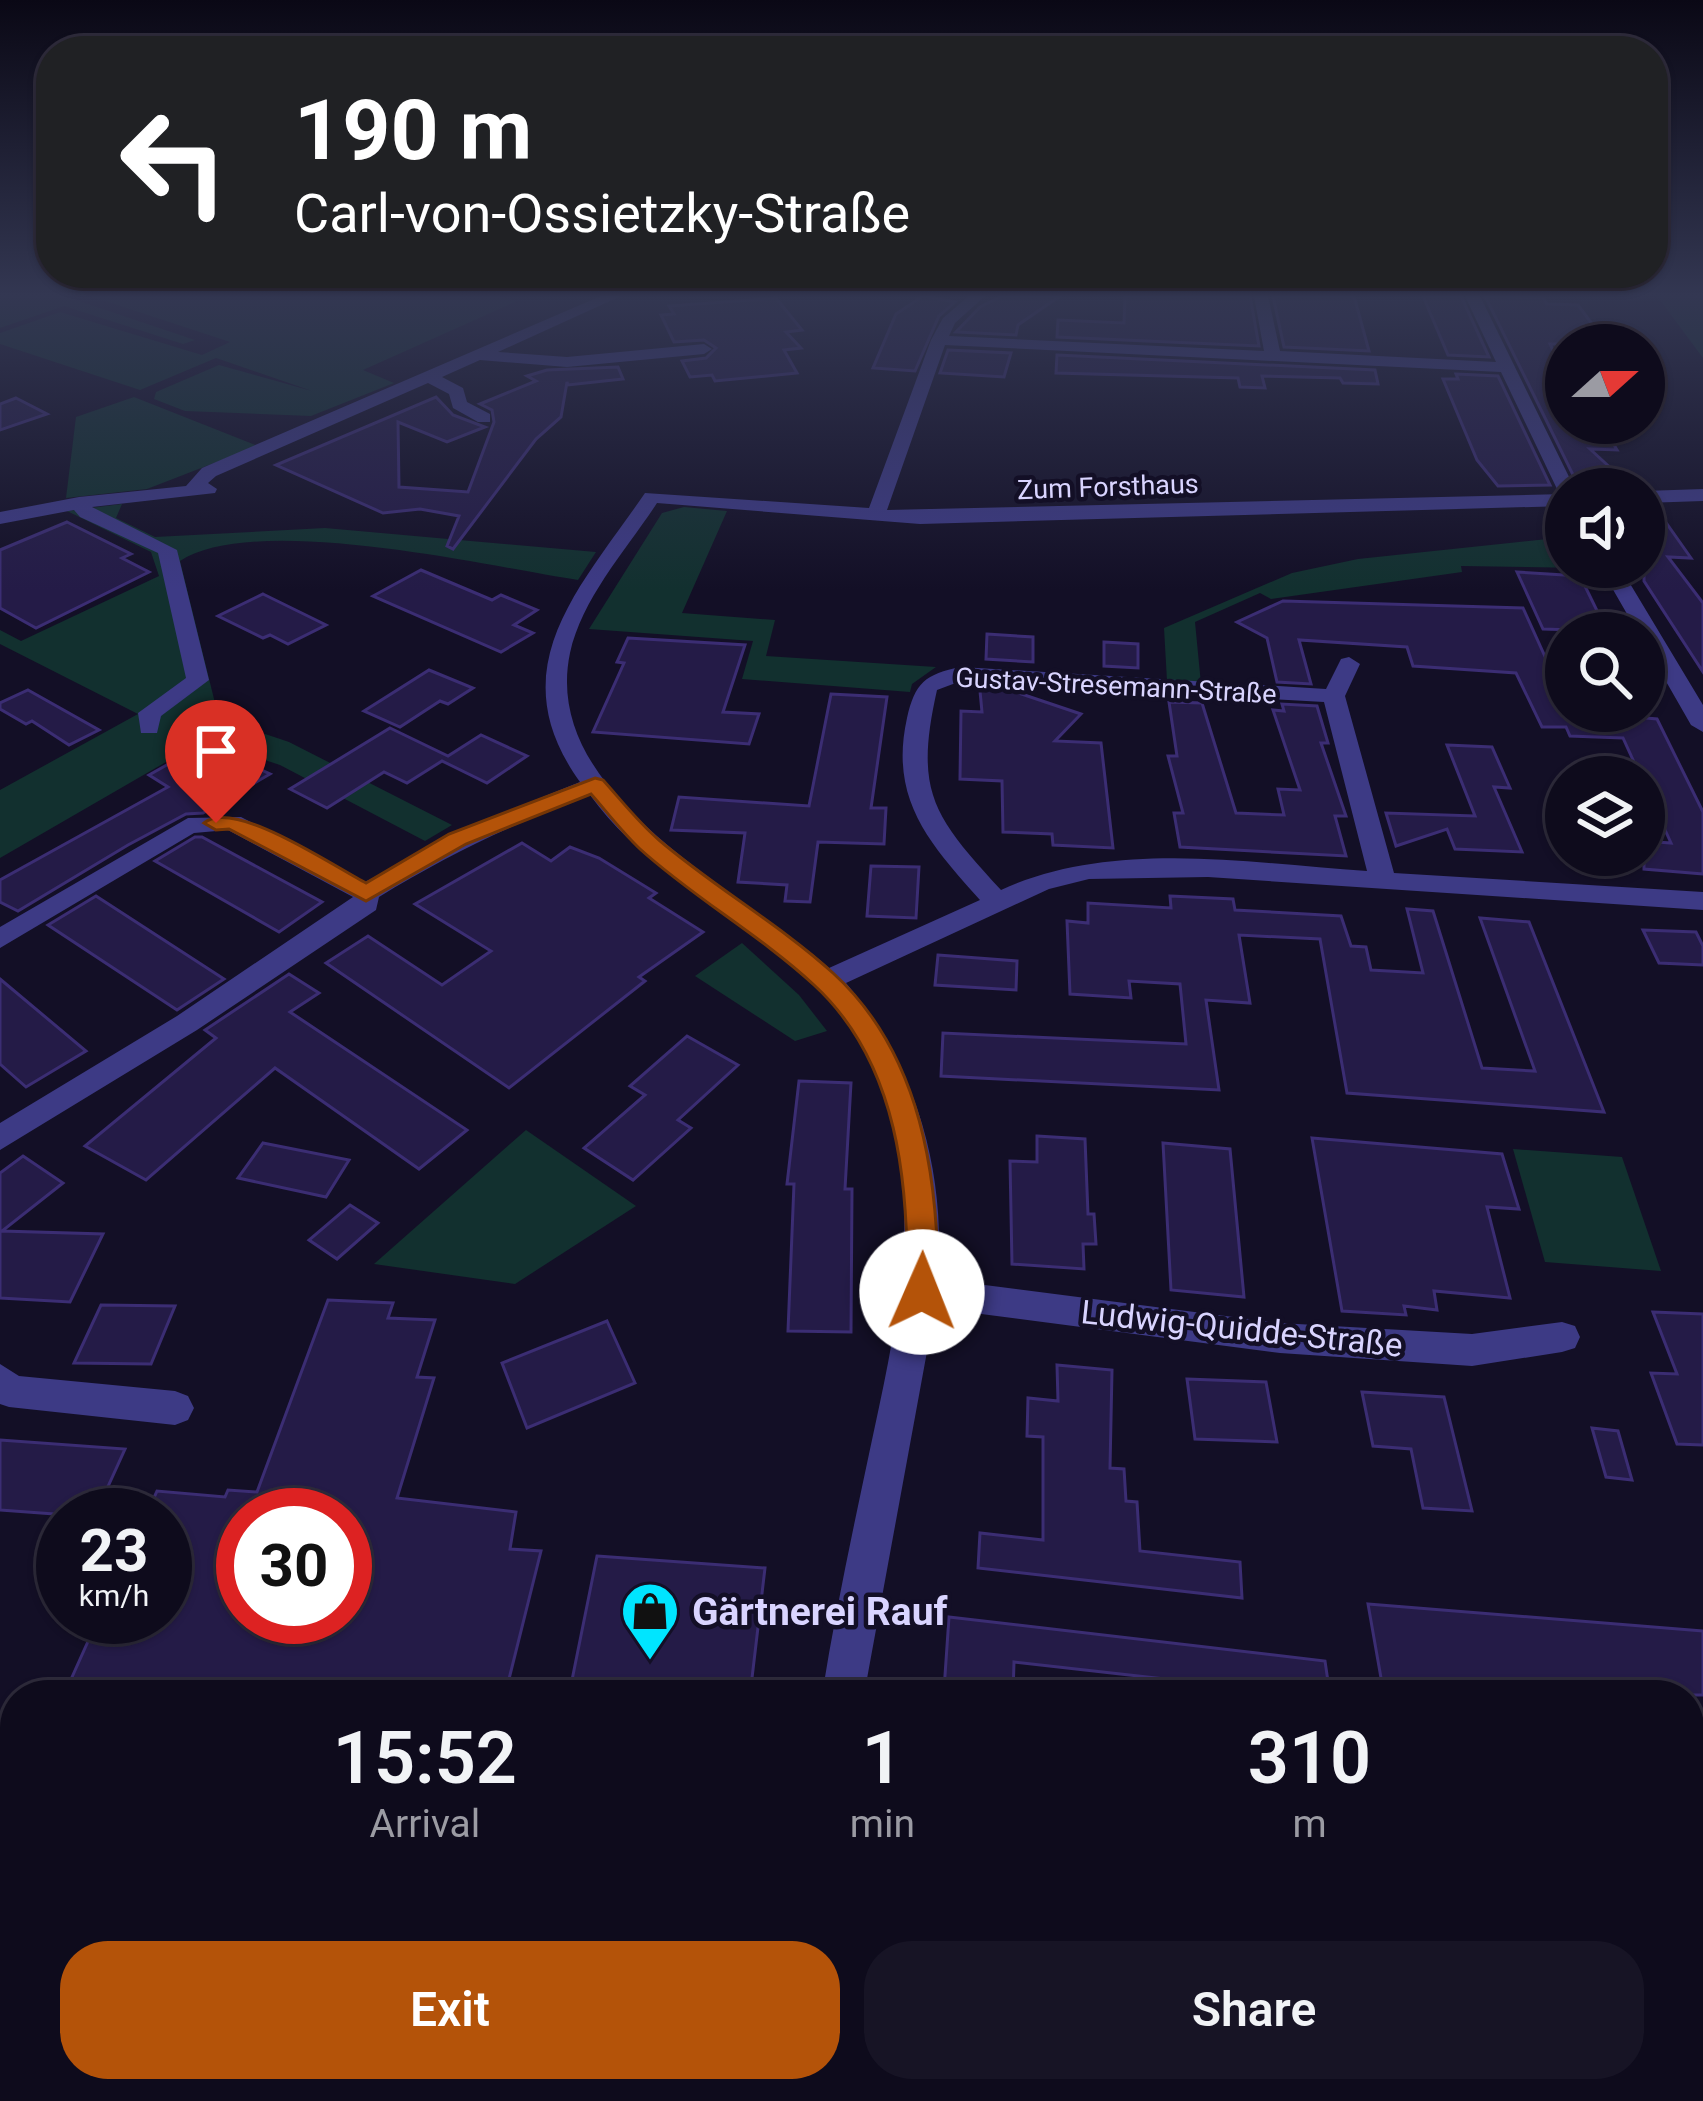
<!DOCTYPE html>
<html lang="en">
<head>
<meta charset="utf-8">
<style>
  body { margin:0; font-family:Roboto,sans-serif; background:#171425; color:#f1f3f6; height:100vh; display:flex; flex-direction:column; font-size:45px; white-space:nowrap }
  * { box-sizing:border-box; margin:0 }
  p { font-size:39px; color:#9b9ba3 }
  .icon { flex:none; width:66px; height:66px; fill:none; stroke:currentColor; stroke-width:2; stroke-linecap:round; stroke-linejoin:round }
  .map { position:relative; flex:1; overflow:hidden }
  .details { position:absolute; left:0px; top:1680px; width:1704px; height:423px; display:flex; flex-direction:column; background:#0e0b1c; border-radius:48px 48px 0 0; box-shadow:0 3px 9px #0004,0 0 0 3px #2e2b3b }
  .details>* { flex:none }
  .banner { position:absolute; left:36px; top:36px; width:1632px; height:252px; border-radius:48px; box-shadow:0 3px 9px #0004,0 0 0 3px #2e2b3b; background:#202124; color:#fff; overflow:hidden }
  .needle { width:78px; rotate:69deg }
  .buttons { position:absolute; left:1545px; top:324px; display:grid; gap:24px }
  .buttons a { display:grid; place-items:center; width:120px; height:120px; border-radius:50%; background:#0e0b1c; box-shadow:0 3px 9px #0004,0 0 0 3px #2e2b3b; font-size:60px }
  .speed { position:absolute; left:36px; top:1488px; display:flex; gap:24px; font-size:60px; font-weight:700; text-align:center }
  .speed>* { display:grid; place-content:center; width:156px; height:156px; border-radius:50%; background:#0e0b1c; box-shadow:0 3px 9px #0004,0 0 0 3px #2e2b3b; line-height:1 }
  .speed small { font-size:30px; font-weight:400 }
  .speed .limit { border:18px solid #d22; background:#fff; color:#111 }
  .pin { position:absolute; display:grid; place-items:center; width:102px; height:102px; color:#fff; margin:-123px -51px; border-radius:50% 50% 50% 0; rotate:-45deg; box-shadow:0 0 12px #0007 }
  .pin .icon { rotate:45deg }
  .me { position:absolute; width:132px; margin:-66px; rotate:1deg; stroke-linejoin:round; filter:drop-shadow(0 0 9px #0008) }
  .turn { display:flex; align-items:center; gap:42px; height:252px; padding:0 60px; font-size:54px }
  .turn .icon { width:156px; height:156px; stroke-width:2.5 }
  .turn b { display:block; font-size:84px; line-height:102px }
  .eta { display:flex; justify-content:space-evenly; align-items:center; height:204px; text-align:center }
  .eta b { font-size:72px; font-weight:600; line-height:84px }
  .primary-button { display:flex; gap:24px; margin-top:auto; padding:24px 60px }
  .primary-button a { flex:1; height:138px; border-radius:48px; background:#b45309; color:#fff; font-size:48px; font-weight:600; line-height:138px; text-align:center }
  .primary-button a+a { background:#171425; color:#f1f3f6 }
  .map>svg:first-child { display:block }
  .green { fill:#12302f }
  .building { fill:#241b47; stroke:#3b2d73; stroke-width:3; fill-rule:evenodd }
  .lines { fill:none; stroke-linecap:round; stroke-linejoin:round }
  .minor { fill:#3d3a85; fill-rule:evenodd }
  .tertiary { fill:#3d3a85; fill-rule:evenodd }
  .route { fill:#b45309; stroke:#753606; stroke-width:3 }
  .labels { text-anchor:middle; stroke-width:9; stroke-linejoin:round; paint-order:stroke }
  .far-street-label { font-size:27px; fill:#d9d4ff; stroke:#130f26 }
  .street-label { font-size:33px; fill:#d9d4ff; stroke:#130f26 }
  .near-poi-label { font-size:39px; font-weight:bold; fill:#d9d4ff; stroke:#130f26; text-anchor:start }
</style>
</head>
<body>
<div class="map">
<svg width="1703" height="2101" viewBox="0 0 1703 2101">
  <rect width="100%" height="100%" fill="#130f26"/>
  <g class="green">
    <polygon points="0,296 64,296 195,340 183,344 64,306 0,328"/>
    <polygon points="90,296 497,296 517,301 363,370 394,383 311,416 185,411 154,399 156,392 219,365 312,391 216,358 140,390 0,344 0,333 60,312 202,355 230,342"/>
    <polygon points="1657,296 1703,296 1703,358"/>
    <polygon points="134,397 258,446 147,489 66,498 76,417"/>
    <path d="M122,504L116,518L155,537L325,528L596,552L578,580C487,566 255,512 180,561L215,703L207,709L232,723L289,742L452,825L425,841L280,765L204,740L0,858V790L138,714L0,644V630L21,641L159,576L151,552L67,511Z"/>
    <polygon points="684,507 727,511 682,613 775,620 766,656 936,667 912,684 910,692 742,679 753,641 589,629 662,513"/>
    <polygon points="1566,537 1566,567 1584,568 1461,566 1462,572 1271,599 1260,593 1195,622 1201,684 1167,681 1164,628 1292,573 1358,559"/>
    <polygon points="742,943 799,995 827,1031 795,1041 695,976"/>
    <polygon points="526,1130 636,1206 515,1284 374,1264"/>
    <polygon points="1513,1149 1622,1157 1661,1271 1545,1262"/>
  </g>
  <g class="building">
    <polygon points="923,296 955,302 939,316 915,371 873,368 896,314"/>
    <polygon points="1002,296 1060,296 1018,325 1016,335 956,332 980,307"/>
    <polygon points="1125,296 1250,296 1259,346 1057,337 1058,320 1124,323"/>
    <polygon points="1273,296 1354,296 1369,351 1284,347"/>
    <polygon points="1423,296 1461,296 1489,357 1448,355"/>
    <polygon points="1485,296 1543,298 1547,304 1578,305 1607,344 1550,344 1564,374 1557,374 1566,392 1566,423 1601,423 1617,450 1590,449 1628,484 1578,485"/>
    <polygon points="776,298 802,330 786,332 801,348 784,350 797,373 715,381 712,375 690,377 682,361 706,358 716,348 704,340 674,342 661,315 674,314 669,306"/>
    <polygon points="948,350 1011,353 1004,377 940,373"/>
    <polygon points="1057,355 1375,370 1378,384 1343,383 1340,378 1262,376 1265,388 1240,387 1238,378 1056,373"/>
    <polygon points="618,367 623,379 568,385 567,382 561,417 536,439 453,549 447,546 459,516 420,509 383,513 276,465 436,397 453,415 485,427 447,442 398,422 399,487 468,492 494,422 492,410 480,404 536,381 527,376 547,370"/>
    <polygon points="1456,374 1498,376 1550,485 1498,486 1477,460 1443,379 1458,379"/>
    <polygon points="16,398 47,414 0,430 0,404"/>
    <polygon points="1644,507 1655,507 1691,558 1668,557 1703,603 1703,672 1644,581"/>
    <polygon points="67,522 131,554 122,558 149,572 36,628 0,608 0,550"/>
    <polygon points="421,570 492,600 501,595 537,610 514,625 533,633 501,652 373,596"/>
    <polygon points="1517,572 1580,576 1607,631 1543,629"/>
    <polygon points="263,594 326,625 288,644 270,635 263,638 218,616"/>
    <polygon points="1283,601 1523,608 1552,672 1561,668 1566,678 1566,711 1657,719 1703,812 1703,874 1644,869 1644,841 1671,843 1623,738 1570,736 1566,727 1542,727 1516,673 1413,666 1407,647 1299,640 1311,684 1277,682 1267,638 1237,622"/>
    <polygon points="987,634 1033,637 1033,662 986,659"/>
    <polygon points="628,638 745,645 723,712 759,714 749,744 593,732 624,663 617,662"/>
    <polygon points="1104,642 1138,644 1138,668 1104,666"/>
    <polygon points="429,670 473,688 448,704 440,701 400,727 364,711"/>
    <polygon points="986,687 1004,688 1081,714 1055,741 1101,743 1113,848 1053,845 1052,834 1003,832 1002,781 960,779 961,711 982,712 980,691"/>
    <polygon points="28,690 99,730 69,745 32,721 26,724 0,709 0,703"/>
    <polygon points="831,694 887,697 871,808 886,808 884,844 818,842 810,902 785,901 787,885 738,882 745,833 671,830 679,797 809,806"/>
    <polygon points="1169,702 1202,703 1236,813 1284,815 1278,789 1300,790 1273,710 1284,711 1282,704 1317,706 1328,743 1321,743 1346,816 1335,816 1346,856 1180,847 1174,813 1183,813 1168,756 1177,756"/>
    <polygon points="390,728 448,756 481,735 527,756 487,783 442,761 407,783 384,772 327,808 290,789"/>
    <polygon points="204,744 270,774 203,813 186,814 128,845 18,911 0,902 0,880 168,787 149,775"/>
    <polygon points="1447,745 1492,747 1510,788 1494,787 1522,852 1455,849 1447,829 1396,846 1386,813 1475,816"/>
    <polygon points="195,837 202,837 322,902 279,932 155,861"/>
    <polygon points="522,843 551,861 570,847 599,858 656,893 649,898 703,932 639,977 645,981 509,1088 326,963 368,936 442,985 491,951 415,904"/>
    <polygon points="871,866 919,867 916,918 867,916"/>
    <polygon points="96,896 224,979 177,1010 48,925"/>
    <polygon points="1170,896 1233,899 1235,910 1341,916 1351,946 1366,947 1371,970 1423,973 1407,909 1433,911 1482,1068 1535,1071 1480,918 1529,922 1604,1112 1347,1093 1320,939 1239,935 1250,1003 1206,1000 1219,1090 941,1076 943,1033 1186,1044 1180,984 1129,981 1131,998 1070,994 1067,921 1088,923 1088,903 1171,908"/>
    <polygon points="1643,930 1696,932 1703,946 1703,965 1659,963"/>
    <polygon points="938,955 1017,961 1016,990 935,985"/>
    <polygon points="289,974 319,993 290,1012 467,1130 419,1169 275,1068 146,1180 85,1146 216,1038 205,1030"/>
    <polygon points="0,979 86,1051 26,1087 0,1064"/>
    <polygon points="687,1036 738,1065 678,1120 691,1128 633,1180 584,1148 645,1095 630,1086"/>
    <polygon points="799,1081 851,1083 845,1189 852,1189 851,1332 788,1331 794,1184 787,1184"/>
    <polygon points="1037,1136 1085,1139 1088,1214 1094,1214 1096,1244 1083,1244 1084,1269 1012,1264 1010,1161 1037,1162"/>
    <polygon points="1312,1138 1502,1154 1519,1209 1487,1207 1510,1298 1434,1291 1437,1310 1404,1306 1406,1315 1342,1311"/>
    <polygon points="263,1143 349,1160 326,1197 238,1178"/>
    <polygon points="1163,1143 1230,1149 1244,1297 1171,1290"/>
    <polygon points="23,1156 63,1183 2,1231 103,1234 70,1302 0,1298 0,1173"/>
    <polygon points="350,1205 378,1223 337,1259 309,1240"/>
    <path d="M328,1300L393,1303L388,1318L435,1320L417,1377L434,1378L397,1498L516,1512L510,1549L541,1551L505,1695H64L99,1617H165V1515H146L157,1491L225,1497L228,1490L257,1492ZM243,1515H345V1617H243Z"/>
    <polygon points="101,1305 175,1306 151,1364 74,1363"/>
    <polygon points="1653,1312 1703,1314 1703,1445 1677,1444 1651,1373 1677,1374"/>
    <polygon points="607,1321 635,1383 527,1428 502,1363"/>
    <polygon points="1057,1365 1112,1370 1110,1468 1124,1469 1126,1501 1137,1502 1140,1551 1240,1562 1242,1598 978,1568 980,1533 1043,1540 1043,1437 1027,1436 1028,1398 1058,1401"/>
    <polygon points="1187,1379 1266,1382 1277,1442 1195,1439"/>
    <polygon points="1362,1392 1444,1397 1472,1511 1423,1508 1411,1449 1373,1446"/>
    <polygon points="1592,1428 1618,1431 1632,1480 1606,1477"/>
    <polygon points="0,1440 125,1449 95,1515 68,1515 0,1510"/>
    <polygon points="597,1556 765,1568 750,1695 569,1695"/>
    <polygon points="1368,1604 1703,1631 1703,1695 1384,1695"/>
    <polygon points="949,1617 1325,1661 1330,1695 1272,1695 1271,1691 1014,1662 1013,1695 944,1690"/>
  </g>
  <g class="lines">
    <g class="minor">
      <polygon points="601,296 621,296 498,352 567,357 704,344 712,349 704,354 567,367 480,360 442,377 463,388 467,402 490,414 490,422 478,422 453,408 449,394 428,383 216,476 208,483 217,489 215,493 92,507 177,550 209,680 161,716 157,733 141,733 138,713 186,678 158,553 80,517 74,510 0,524 0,512 79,497 186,486 202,468"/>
      <path d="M969,296H985L955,323L949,336L1264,351L1254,296H1268L1280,351L1496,362L1465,296H1480L1575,489H1566V506L920,524L657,503C627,549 582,598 570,653C540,796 741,889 829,968L980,900C929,843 889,799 907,718C915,683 925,674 961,667L1326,689L1341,659L1349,657L1360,664L1345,696L1394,873L1703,892V910L1208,877L1089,879L1049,889L846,983C917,1067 946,1172 938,1279L1280,1323L1472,1334L1562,1322L1575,1326L1580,1337L1575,1348L1562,1352L1472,1366L1280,1353L935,1308L864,1695H822C835,1614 852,1534 869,1454C902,1300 945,1126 824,995C755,920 650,879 590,795C516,822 446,856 379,897L376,910L197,1030L0,1150V1123L177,1016L353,897L228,830L194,833L0,948V927L188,818L241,817L365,882L468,827L580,782C498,668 580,588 645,493L869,508L931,340L943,318ZM945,345L1501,372L1557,489L1565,494L887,510ZM961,681L1324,702L1367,871C1248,863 1112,839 1001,890C933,816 914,792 937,690Z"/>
      <polygon points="1703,489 1703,501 1644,503 1644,491"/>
      <polygon points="1600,567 1620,567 1703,705 1703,732 1691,725 1644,643 1644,633 1638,633"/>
      <polygon points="0,1364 19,1376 175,1391 188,1396 194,1408 188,1420 175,1425 9,1407 0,1404"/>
      <polygon points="781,2088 831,2088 832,2101 780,2101"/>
    </g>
    <g class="tertiary">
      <polygon points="0,1838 15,1840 15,1886 0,1884"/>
      <polygon points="1689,2039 1703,2041 1703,2091 1686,2088"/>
    </g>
  </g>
  <linearGradient id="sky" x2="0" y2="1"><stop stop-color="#0a0815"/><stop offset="0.5" stop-color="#333752"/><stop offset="1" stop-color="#333752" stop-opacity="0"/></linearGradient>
  <rect width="1703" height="590" fill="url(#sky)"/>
  <path class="route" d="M595,778L603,780C621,800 638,822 659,840C714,887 779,924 833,973C922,1054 939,1179 938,1292L934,1301L922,1305L911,1301L907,1292C909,1185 899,1063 814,985C760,935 694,898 640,849C622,832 607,812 591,794L466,844L366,901L229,829L216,830L204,823C234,798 333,866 366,883L449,834Z"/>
  <defs>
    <g id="shop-pin" transform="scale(3)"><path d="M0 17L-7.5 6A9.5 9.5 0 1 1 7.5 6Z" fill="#00e5ff" stroke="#130f26"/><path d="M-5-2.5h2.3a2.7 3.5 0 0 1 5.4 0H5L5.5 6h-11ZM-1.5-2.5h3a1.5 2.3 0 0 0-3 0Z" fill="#111"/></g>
  </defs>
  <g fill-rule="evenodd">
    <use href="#shop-pin" x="650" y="1611"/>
  </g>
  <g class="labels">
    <g class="far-street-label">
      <text transform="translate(1108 487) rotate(-2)" y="9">Zum Forsthaus</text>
      <text transform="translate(1116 686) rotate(3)" y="9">Gustav-Stresemann-Straße</text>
    </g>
    <g class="street-label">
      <text transform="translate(1242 1328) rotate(6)" y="12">Ludwig-Quidde-Straße</text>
    </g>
    <g class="near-poi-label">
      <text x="692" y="1625">Gärtnerei Rauf</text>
    </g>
  </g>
</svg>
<div class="buttons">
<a><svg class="needle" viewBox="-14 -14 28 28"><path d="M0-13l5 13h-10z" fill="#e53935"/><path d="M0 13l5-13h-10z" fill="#9b9ba3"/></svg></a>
<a><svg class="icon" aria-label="sound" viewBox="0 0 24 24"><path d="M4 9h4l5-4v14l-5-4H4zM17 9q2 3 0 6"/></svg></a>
<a><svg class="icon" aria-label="search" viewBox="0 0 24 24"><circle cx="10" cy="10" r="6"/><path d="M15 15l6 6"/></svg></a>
<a><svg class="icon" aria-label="layers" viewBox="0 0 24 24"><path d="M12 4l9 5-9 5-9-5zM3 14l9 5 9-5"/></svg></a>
</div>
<div class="speed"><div>23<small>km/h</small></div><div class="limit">30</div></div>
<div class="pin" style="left:216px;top:823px;background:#d93025"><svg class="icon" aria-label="arrive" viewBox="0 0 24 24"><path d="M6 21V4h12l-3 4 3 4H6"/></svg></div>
<svg class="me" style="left:922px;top:1292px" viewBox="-20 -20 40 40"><circle r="19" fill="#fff"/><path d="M0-13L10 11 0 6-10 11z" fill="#b45309"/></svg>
<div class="banner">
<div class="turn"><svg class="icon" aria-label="left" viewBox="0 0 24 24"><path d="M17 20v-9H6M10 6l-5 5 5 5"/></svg><div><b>190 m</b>Carl-von-Ossietzky-Straße</div></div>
</div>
<section class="details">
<div class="eta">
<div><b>15:52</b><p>Arrival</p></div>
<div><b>1</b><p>min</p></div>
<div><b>310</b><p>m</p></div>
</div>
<div class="primary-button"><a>Exit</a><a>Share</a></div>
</section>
</div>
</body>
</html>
